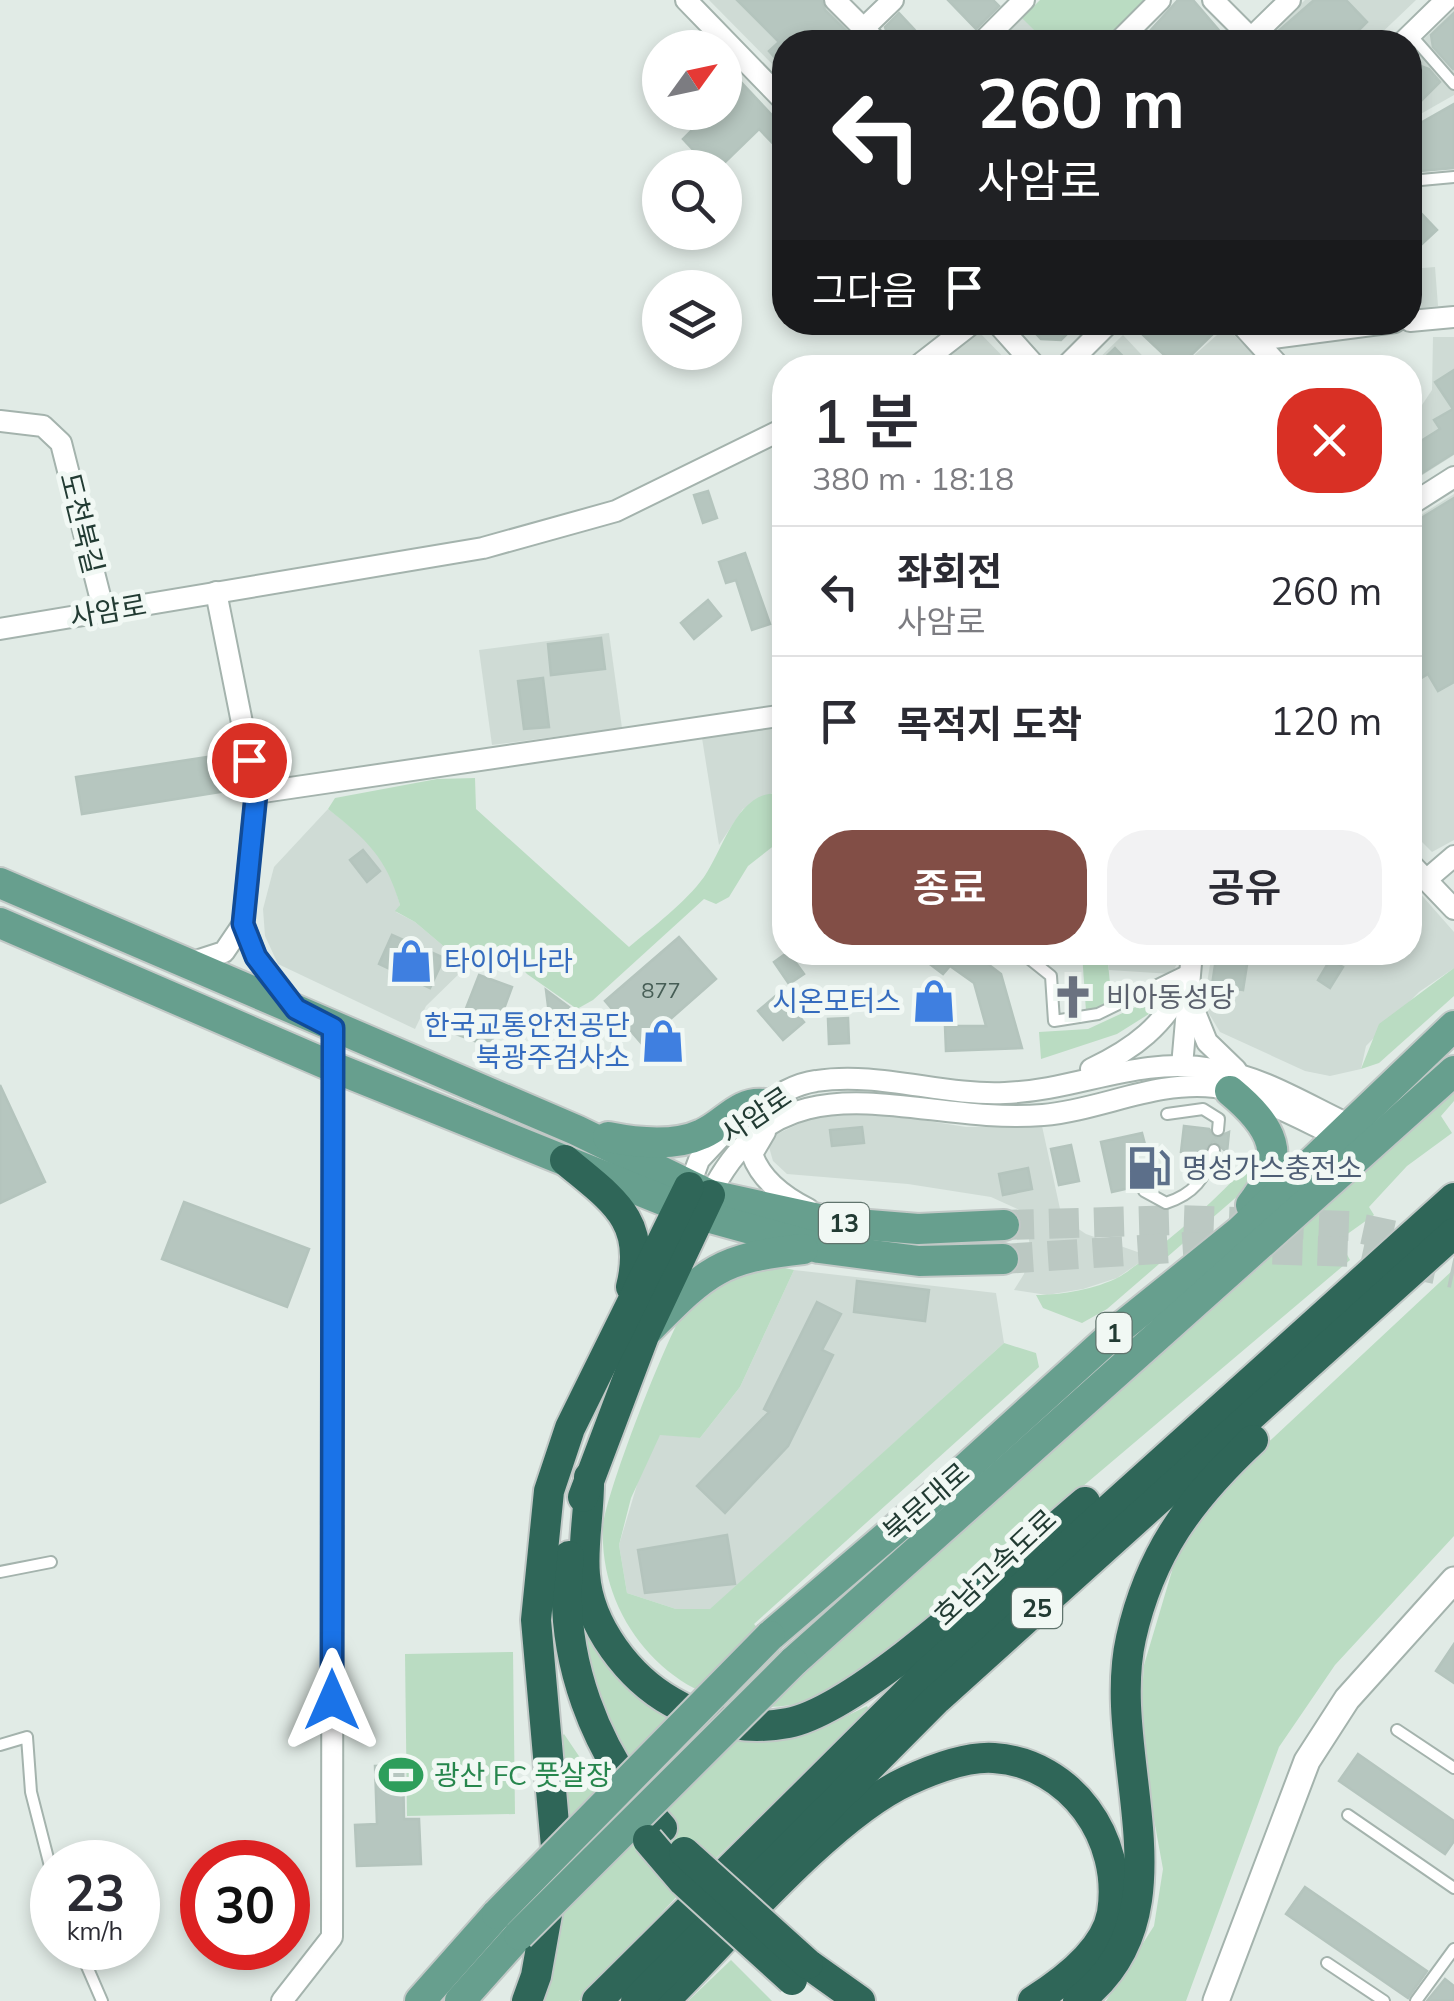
<!DOCTYPE html>
<html lang="ko">
<head>
<meta charset="utf-8">
<style>
  body { margin:0; font-family:Mulish,"Noto Sans KR",sans-serif; background:#f2f2f3; color:#2b2b33; height:100vh; display:flex; flex-direction:column; font-size:38px; white-space:nowrap }
  * { box-sizing:border-box; margin:0 }
  p { font-size:32px; color:#7c7c81 }
  .icon { flex:none; width:55px; height:55px; fill:none; stroke:currentColor; stroke-width:2; stroke-linecap:round; stroke-linejoin:round }
  .map { position:relative; flex:1; overflow:hidden }
  .details { position:absolute; left:772px; top:355px; width:650px; height:610px; display:flex; flex-direction:column; background:#fff; border-radius:40px; box-shadow:0 5px 15px #0003 }
  .details>* { flex:none }
  .banner { position:absolute; left:772px; top:30px; width:650px; height:305px; border-radius:40px; box-shadow:0 5px 15px #0003; background:#202124; color:#fff; overflow:hidden }
  .needle { width:65px; rotate:57deg }
  .tools { position:absolute; left:642px; top:30px; display:grid; gap:20px }
  .tools a { display:grid; place-items:center; width:100px; height:100px; border-radius:50%; background:#fff; box-shadow:0 5px 15px #0003; font-size:50px }
  .speed { position:absolute; left:30px; top:1840px; display:flex; gap:20px; font-size:50px; font-weight:700; text-align:center }
  .speed>* { display:grid; place-content:center; width:130px; height:130px; border-radius:50%; background:#fff; box-shadow:0 5px 15px #0003; line-height:1 }
  .speed small { font-size:25px; font-weight:400 }
  .speed .limit { border:15px solid #d22; background:#fff; color:#111 }
  .pin { position:absolute; display:grid; place-items:center; width:85px; height:85px; color:#fff; margin:-42px; border:5px solid #fff; border-radius:50%; box-shadow:0 2px 10px #0007 }
  .me { position:absolute; width:110px; margin:-55px; rotate:0deg; stroke-linejoin:round; filter:drop-shadow(0 0 8px #0008) }
  .turn { display:flex; align-items:center; gap:35px; height:210px; padding:0 40px; font-size:45px }
  .turn .icon { width:130px; height:130px; stroke-width:2.5 }
  .turn b { display:block; font-size:70px; line-height:85px }
  .then { display:flex; align-items:center; height:95px; padding:0 40px; background:#0003; gap:20px; font-size:38px }
  .round { display:grid; place-items:center; flex:none; width:105px; height:105px; border-radius:40px; background:#f2f2f3 }
  .summary { display:flex; align-items:center; justify-content:space-between; height:170px; padding:0 40px }
  h1 { font-size:60px; font-weight:600; line-height:75px }
  .cta { display:flex; gap:20px; margin-top:auto; padding:20px 40px }
  .cta a { flex:1; height:115px; border-radius:40px; background:#824e46; color:#fff; font-size:40px; font-weight:600; line-height:115px; text-align:center }
  .cta a+a { background:#f2f2f3; color:#2b2b33 }
  ul { padding:0; list-style:none }
  li { display:flex; align-items:center; gap:30px; height:130px; padding:0 40px; border-top:2px solid #e1e1e2 }
  li div { flex:1 }
  li b { display:block; font-size:38px }
  li em { font-style:normal }
  .map>svg:first-child { display:block }
  .built { fill:#cfdbd5 }
  .green { fill:#badcc2 }
  .building { fill:#b6c6bf; stroke:#b4c4bd; stroke-width:2.5 }
  .lines { fill:none; stroke-linecap:round; stroke-linejoin:round }
  .primary-tunnel { stroke:#bbc8c2; stroke-width:30; stroke-dasharray:30 15; stroke-linecap:butt }
  .service-casing { stroke:#a4b3ad; stroke-width:14 }
  .minor-casing { stroke:#a4b3ad; stroke-width:24 }
  .tertiary-casing { stroke:#a4b3ad; stroke-width:29 }
  .primary-casing { stroke:#c1c8c6; stroke-width:34 }
  .motorway-casing { stroke:#c1c8c6; stroke-width:34 }
  .service { stroke:#fff; stroke-width:10 }
  .minor { stroke:#fff; stroke-width:20 }
  .tertiary { stroke:#fff; stroke-width:25 }
  .primary { stroke:#679f8e; stroke-width:30 }
  .motorway { stroke:#2f6658; stroke-width:30 }
  .primary-bridge-casing { stroke:#c1c8c6; stroke-width:34; stroke-linecap:butt }
  .motorway-bridge-casing { stroke:#c1c8c6; stroke-width:34; stroke-linecap:butt }
  .primary-bridge { stroke:#679f8e; stroke-width:30 }
  .motorway-bridge { stroke:#2f6658; stroke-width:30 }
  .route-casing { stroke:#114b97; stroke-width:25 }
  .route { stroke:#1a73e8; stroke-width:18 }
  .labels { text-anchor:middle; stroke-width:10; stroke-linejoin:round; paint-order:stroke }
  .number-label { font-size:22px; fill:#475e56 }
  .shield { fill:#f1f8f4; stroke:#60746d; stroke-width:2.5 }
  .shield-label { font-size:25px; font-weight:bold; fill:#223b33 }
  .street-label { font-size:28px; fill:#223b33; stroke:#f1f8f4 }
  .shop-label { font-size:28px; fill:#366cbe; stroke:#f1f8f4; text-anchor:end }
  .worship-label { font-size:28px; fill:#5b616d; stroke:#f1f8f4; text-anchor:start }
  .service-label { font-size:28px; fill:#4e5e75; stroke:#f1f8f4; text-anchor:start }
  .leisure-label { font-size:28px; fill:#27864d; stroke:#f1f8f4; text-anchor:start }
</style>
</head>
<body>
<div class="map">
<svg width="1454" height="2001" viewBox="0 0 1454 2001">
  <rect width="100%" height="100%" fill="#e1ebe6"/>
  <g class="built">
    <polygon points="709,0 828,0 869,42 785,42 785,77"/>
    <polygon points="1305,0 1416,0 1372,42 1273,42 1272,32"/>
    <polygon points="1454,10 1454,95 1410,120 1410,52"/>
    <polygon points="1022,17 1046,42 995,42"/>
    <polygon points="1435,267 1438,306 1410,309 1410,269"/>
    <polygon points="1226,327 1266,367 1181,367"/>
    <polygon points="977,330 1013,367 930,368"/>
    <polygon points="1123,335 1153,367 1089,368"/>
    <polygon points="1433,337 1454,337 1454,455 1410,483 1410,423 1432,390"/>
    <polygon points="1454,494 1454,840 1432,852 1410,830 1410,522"/>
    <polygon points="609,633 622,728 492,745 479,650"/>
    <polygon points="785,723 785,794 774,792 743,809 719,845 702,738"/>
    <polygon points="328,809 361,835 389,867 400,905 396,912 415,922 467,966 426,1006 415,1029 278,964 265,936 263,909 274,867"/>
    <polygon points="1410,882 1454,932 1454,968 1419,992 1366,1046 1361,1069 1330,1076 1305,1071 1220,1032 1208,1012 1206,989 1212,953 1410,952"/>
    <polygon points="1107,953 1182,953 1172,974 1109,970"/>
    <polygon points="826,1111 873,1112 966,1127 1042,1126 1062,1218 1086,1234 1149,1256 1117,1278 1083,1289 1047,1295 1014,1290 1024,1274 1030,1249 1026,1213 991,1197 908,1184 787,1174 773,1161 769,1147 777,1134"/>
    <polygon points="794,1270 996,1293 1004,1343 710,1610 676,1609 627,1593 619,1545 642,1468 660,1434 700,1438 740,1387"/>
  </g>
  <g class="green">
    <polygon points="1040,0 1149,0 1106,42 1046,42 1022,18"/>
    <path d="M475,778L476,809L629,947C653,927 685,903 704,877C724,849 738,785 785,794V837L748,866L729,897L716,904L704,899L593,1000L577,1009L527,974L500,945L467,966L415,922L395,911L400,905C386,857 367,840 328,809L335,798L437,779Z"/>
    <polygon points="1082,953 1107,953 1112,1004 1086,1011"/>
    <polygon points="1454,968 1454,996 1379,1063 1361,1069 1379,1024"/>
    <polygon points="1155,998 1160,1007 1117,1034 1041,1059 1039,1032 1088,1029"/>
    <path d="M1454,1086V1101L1441,1116L1452,1133L1407,1166L1369,1207L1374,1215L1339,1240L1350,1260L866,1670C843,1685 820,1701 791,1705C688,1721 598,1630 603,1527C604,1497 674,1315 694,1295C707,1281 735,1271 753,1261L794,1270L740,1387L700,1438L660,1435L631,1498L619,1545L627,1593L676,1609H710L1004,1343L1036,1353L1039,1367L754,1624L801,1675L1260,1267Z"/>
    <path d="M1254,1152L1266,1153L1255,1181L1107,1309L1082,1323L1043,1308L1036,1295C1062,1295 1096,1289 1119,1277C1144,1263 1247,1176 1254,1152Z"/>
    <polygon points="1454,1269 1454,1536 1335,1665 1279,1747 1186,2001 1106,2001 1154,1926 1163,1869 1139,1737 1144,1665 1180,1544 1229,1479"/>
    <path d="M581,1616L632,1680L790,1737L824,1727L867,1706L869,1710L681,1892L579,2001H544C569,1938 573,1805 561,1737L564,1734L648,1858L678,1829C626,1766 594,1696 581,1616Z"/>
    <polygon points="513,1652 515,1814 407,1816 405,1654"/>
    <polygon points="731,1960 772,2001 688,2001"/>
  </g>
  <g class="building">
    <polygon points="737,0 822,0 825,10 858,42 785,42 785,69 769,51 779,42"/>
    <polygon points="948,0 993,0 999,6 976,29"/>
    <polygon points="1178,0 1193,0 1229,42 1140,42"/>
    <polygon points="1314,0 1346,0 1367,22 1356,33 1366,42 1276,42 1275,34"/>
    <polygon points="899,13 914,29 925,42 890,42 885,27"/>
    <polygon points="1454,13 1454,68 1453,69 1433,47 1431,35"/>
    <polygon points="1410,62 1429,69 1440,82 1410,112"/>
    <polygon points="725,65 785,129 785,156 759,129 719,168 710,168 683,139 710,112 725,112"/>
    <polygon points="1454,104 1454,168 1410,172 1410,129"/>
    <polygon points="1419,211 1437,230 1410,255 1410,220"/>
    <polygon points="1025,322 1079,322 1061,340 1041,339"/>
    <polygon points="1154,322 1225,322 1178,368 1142,334"/>
    <polygon points="1115,348 1134,368 1094,368"/>
    <polygon points="1454,370 1454,453 1419,475 1416,471 1410,475 1410,448 1440,429 1434,420 1453,409 1435,382"/>
    <polygon points="708,491 717,518 703,523 694,495"/>
    <polygon points="1454,498 1454,682 1438,691 1428,674 1410,685 1410,525"/>
    <polygon points="745,553 770,624 752,630 736,580 726,583 719,562"/>
    <polygon points="708,600 721,616 694,639 681,623"/>
    <polygon points="601,638 605,669 551,675 548,644"/>
    <polygon points="543,678 549,727 524,729 518,681"/>
    <polygon points="227,754 233,790 82,814 76,777"/>
    <polygon points="363,850 380,871 367,882 350,860"/>
    <polygon points="392,935 444,958 430,988 379,964"/>
    <polygon points="679,937 716,979 642,1044 605,1001"/>
    <polygon points="788,952 804,974 789,984 774,962"/>
    <polygon points="914,952 972,952 1001,974 1022,1048 946,1051 945,1026 986,1026 974,983 950,966 943,974"/>
    <polygon points="1217,952 1249,952 1243,990 1212,985"/>
    <polygon points="1330,960 1343,967 1330,988 1318,980"/>
    <polygon points="479,975 512,987 490,1047 456,1034"/>
    <polygon points="546,990 573,1010 562,1025 551,1030"/>
    <polygon points="779,993 804,1022 783,1040 758,1011"/>
    <polygon points="848,1018 849,1043 829,1044 828,1019"/>
    <polygon points="0,1085 45,1182 0,1203"/>
    <polygon points="1184,1126 1209,1129 1216,1138 1229,1132 1227,1152 1213,1141 1202,1154 1181,1152"/>
    <polygon points="862,1127 864,1143 832,1146 830,1130"/>
    <polygon points="1142,1133 1147,1152 1127,1156 1134,1187 1112,1192 1101,1142"/>
    <polygon points="1071,1145 1079,1181 1059,1185 1051,1149"/>
    <polygon points="1028,1168 1032,1189 1003,1195 999,1174"/>
    <polygon points="184,1202 309,1249 287,1307 162,1259"/>
    <polygon points="857,1281 929,1290 925,1321 854,1312"/>
    <polygon points="817,1302 841,1314 822,1350 833,1355 788,1446 725,1513 697,1486 769,1412 764,1409"/>
    <polygon points="727,1535 735,1584 645,1593 638,1550"/>
    <polygon points="1454,1644 1454,1683 1436,1671"/>
    <polygon points="1358,1754 1454,1821 1454,1841 1445,1854 1339,1781"/>
    <polygon points="403,1765 404,1819 419,1819 421,1864 357,1866 355,1825 377,1824 375,1766"/>
    <polygon points="1305,1887 1427,1971 1408,1998 1286,1914"/>
    <polygon points="1445,1979 1454,1986 1454,2001 1427,2001"/>
  </g>
  <g class="lines">
    <g class="primary-tunnel">
      <polyline points="1004,1225 1180,1220 1349,1226 1432,1244"/>
      <polyline points="1003,1259 1187,1247 1356,1252 1454,1273"/>
    </g>
    <g class="service-casing">
      <g id="service">
        <polyline points="1411,35 1454,84"/>
        <polyline points="1410,181 1454,177"/>
        <polyline points="1410,891 1426,880"/>
        <polyline points="1021,952 1051,976 1054,1021 1098,1014 1188,970"/>
        <polyline points="1167,1114 1203,1109 1219,1119 1218,1130"/>
        <path d="M1144,1191L1166,1203C1194,1194 1205,1179 1214,1150"/>
        <polyline points="0,1572 51,1562"/>
        <polyline points="1397,1730 1454,1768"/>
        <polyline points="0,1745 27,1737 31,1792 52,1874"/>
        <polyline points="1348,1815 1454,1888"/>
        <polyline points="79,1948 102,2001"/>
        <polyline points="1327,1963 1384,2001"/>
        <polyline points="1416,2001 1454,1949"/>
      </g>
    </g>
    <g class="minor-casing">
      <g id="minor">
        <polyline points="686,0 785,102"/>
        <polyline points="835,0 877,42"/>
        <polyline points="1213,0 1255,42"/>
        <polyline points="863,29 893,0"/>
        <polyline points="982,42 1024,0"/>
        <polyline points="1118,42 1160,0"/>
        <polyline points="1247,42 1290,0"/>
        <polyline points="1403,42 1446,0"/>
        <polyline points="1410,321 1454,317"/>
        <polyline points="996,322 1037,368"/>
        <polyline points="1239,322 1281,368"/>
        <polyline points="1257,340 1395,322"/>
        <polyline points="915,368 974,322"/>
        <polyline points="1064,368 1110,322"/>
        <polyline points="0,421 43,426 61,443 104,612"/>
        <polyline points="1410,505 1454,477"/>
        <polyline points="216,592 256,793 243,924"/>
        <polyline points="0,629 483,548 616,511 785,428"/>
        <polyline points="256,793 785,715"/>
        <polyline points="1410,863 1454,909"/>
        <polyline points="1426,880 1454,856"/>
        <polyline points="187,964 224,952 243,924 256,957 295,1008"/>
        <polyline points="1192,1005 1207,1042 1236,1070"/>
        <polyline points="1182,1066 1192,952"/>
        <path d="M1091,1069C1136,1048 1162,1026 1187,983"/>
        <path d="M754,1110C773,1098 793,1084 816,1081C878,1071 942,1096 1005,1093C1080,1090 1136,1056 1214,1069C1266,1077 1313,1109 1361,1130"/>
        <path d="M765,1132L752,1154C761,1180 784,1197 808,1209"/>
        <polyline points="689,1187 699,1160 727,1130"/>
        <path d="M710,1195C784,1046 914,1126 1043,1115C1101,1110 1156,1080 1215,1087C1254,1092 1311,1125 1348,1141"/>
        <polyline points="282,2001 332,1937 333,1028"/>
      </g>
    </g>
    <g class="tertiary-casing">
      <polyline id="tertiary" points="1216,2001 1307,1761 1347,1699 1454,1580"/>
    </g>
    <g class="primary-casing">
      <g id="primary">
        <polyline points="0,883 576,1130 710,1195 832,1222 918,1229 1004,1225"/>
        <polyline points="0,923 333,1067 700,1215 819,1248 919,1261 1003,1259"/>
        <path d="M1230,1091C1272,1126 1290,1156 1251,1205"/>
        <path d="M608,1137C638,1143 674,1147 702,1134C725,1124 738,1101 764,1104"/>
        <path d="M647,1331C706,1272 718,1258 803,1249"/>
        <polyline points="770,1636 955,1478 1120,1328 1239,1232 1454,1026"/>
        <polyline points="793,1662 1454,1071"/>
        <polyline points="420,2001 497,1914"/>
        <polyline points="460,2001 519,1935"/>
      </g>
    </g>
    <g class="motorway-casing">
      <g id="motorway">
        <path d="M565,1160C611,1199 648,1219 631,1287"/>
        <path d="M589,1477C590,1509 582,1544 585,1575C589,1626 629,1678 672,1702C708,1723 746,1731 788,1723C864,1708 1020,1556 1085,1502"/>
        <polyline points="583,1497 645,1333 710,1195"/>
        <path d="M569,1556C557,1656 595,1754 662,1828"/>
        <polyline points="808,1964 860,2001"/>
        <path d="M666,1999C727,1938 832,1815 907,1781C931,1770 967,1756 994,1758C1071,1763 1124,1839 1112,1913C1105,1951 1063,1982 1033,2001"/>
        <polyline points="527,2001 536,1976 557,1858 536,1620 549,1491 570,1428 689,1187"/>
        <polyline points="597,2001 926,1674 1454,1198"/>
        <polyline points="636,2001 937,1699 1454,1233"/>
        <path d="M1078,2001C1195,1913 1104,1757 1131,1638C1150,1553 1190,1499 1253,1440"/>
      </g>
    </g>
    <use href="#service" class="service"/>
    <use href="#minor" class="minor"/>
    <use href="#tertiary" class="tertiary"/>
    <use href="#primary" class="primary"/>
    <use href="#motorway" class="motorway"/>
    <g class="primary-bridge-casing">
      <g id="primary-bridge">
        <polyline points="497,1914 770,1636"/>
        <polyline points="519,1935 793,1662"/>
      </g>
    </g>
    <g class="motorway-bridge-casing">
      <g id="motorway-bridge">
        <polyline points="648,1840 683,1881 792,1980"/>
        <polyline points="684,1852 808,1964"/>
      </g>
    </g>
    <use href="#primary-bridge" class="primary-bridge"/>
    <use href="#motorway-bridge" class="motorway-bridge"/>
  </g>
  <g class="lines">
    <g class="route-casing">
      <polyline id="route" points="249,760 256,794 243,924 256,957 296,1009 333,1028 332,1700"/>
    </g>
    <use href="#route" class="route"/>
  </g>
  <defs>
    <g id="shop-bare" transform="scale(3.45)"><path d="M-5-2.5h2.3a2.7 3.5 0 0 1 5.4 0H5L5.5 6h-11ZM-1.5-2.5h3a1.5 2.3 0 0 0-3 0Z" fill="#3f7fe0" stroke="#f1f8f4" stroke-width="2.5" paint-order="stroke"/></g>
    <g id="church-bare" transform="scale(3.45)"><path d="M-1.2-6h2.4v3.5h3.3v2.4h-3.3V6h-2.4V-.1h-3.3v-2.4h3.3Z" fill="#6b7280" stroke="#f1f8f4" stroke-width="2.5" paint-order="stroke"/></g>
    <g id="fuel-bare" transform="scale(3.45)"><path d="M-5.5-6h7V0h2V4h1.3V-2.5L3-4.5l.8-.8L6-3V5H2.5V1h-1V6h-7ZM-4.2-4.7v3.2H.2V-4.7Z" fill="#5c6f8a" stroke="#f1f8f4" stroke-width="2.5" paint-order="stroke"/></g>
    <g id="stadium-bare" transform="scale(3.45)"><path d="M0-5a6.5 5 0 1 0 0 10a6.5 5 0 1 0 0-10ZM-3.5-1.8h7v3.6h-7Z" fill="#2e9e5b" stroke="#f1f8f4" stroke-width="2.5" paint-order="stroke"/></g>
  </defs>
  <g fill-rule="evenodd">
    <use href="#shop-bare" x="411" y="961"/>
    <use href="#church-bare" x="1073" y="997"/>
    <use href="#shop-bare" x="934" y="1001"/>
    <use href="#shop-bare" x="663" y="1041"/>
    <use href="#fuel-bare" x="1149" y="1168"/>
    <use href="#stadium-bare" x="401" y="1775"/>
  </g>
  <g class="labels">
    <g class="number-label">
      <text x="661" y="998">877</text>
    </g>
    <g class="shield">
      <rect x="819" y="1203" width="50" height="40" rx="8"/>
      <rect x="1096.5" y="1313" width="35" height="40" rx="8"/>
      <rect x="1012" y="1588" width="50" height="40" rx="8"/>
    </g>
    <g class="shield-label">
      <text x="844" y="1232">13</text>
      <text x="1114" y="1342">1</text>
      <text x="1037" y="1617">25</text>
    </g>
    <g class="street-label">
      <text transform="translate(82 523) rotate(76)" y="10">도천북길</text>
      <text transform="translate(108 611) rotate(-10)" y="10">사암로</text>
      <text transform="translate(756 1115) rotate(-34)" y="10">사암로</text>
      <text transform="translate(926 1502) rotate(-41)" y="10">북문대로</text>
      <text transform="translate(995 1567) rotate(-43)" y="10">호남고속도로</text>
    </g>
    <g class="shop-label">
      <text x="444" y="971" text-anchor="start">타이어나라</text>
      <text x="901" y="1011">시온모터스</text>
      <text x="630" y="1035">한국교통안전공단<tspan x="630" dy="32">북광주검사소</tspan></text>
    </g>
    <g class="worship-label">
      <text x="1106" y="1007">비아동성당</text>
    </g>
    <g class="service-label">
      <text x="1182" y="1178">명성가스충전소</text>
    </g>
    <g class="leisure-label">
      <text x="434" y="1785">광산 FC 풋살장</text>
    </g>
  </g>
</svg>
<div class="tools">
<a><svg class="needle" viewBox="-14 -14 28 28"><path d="M0-13l5 13h-10z" fill="#e53935"/><path d="M0 13l5-13h-10z" fill="#7c7c81"/></svg></a>
<a><svg class="icon" aria-label="search" viewBox="0 0 24 24"><circle cx="10" cy="10" r="6"/><path d="M15 15l6 6"/></svg></a>
<a><svg class="icon" aria-label="layers" viewBox="0 0 24 24"><path d="M12 4l9 5-9 5-9-5zM3 14l9 5 9-5"/></svg></a>
</div>
<div class="speed"><div>23<small>km/h</small></div><div class="limit">30</div></div>
<div class="pin" style="left:249px;top:760px;background:#d93025"><svg class="icon" aria-label="arrive" viewBox="0 0 24 24"><path d="M6 21V4h12l-3 4 3 4H6"/></svg></div>
<svg class="me" style="left:332px;top:1700px" viewBox="-20 -20 40 40"><path d="M0-17L14 15 0 8-14 15z" fill="#1a73e8" stroke="#fff" stroke-width="4"/></svg>
<div class="banner">
<div class="turn"><svg class="icon" aria-label="left" viewBox="0 0 24 24"><path d="M17 20v-9H6M10 6l-5 5 5 5"/></svg><div><b>260 m</b>사암로</div></div>
<div class="then">그다음<svg class="icon" aria-label="arrive" viewBox="0 0 24 24"><path d="M6 21V4h12l-3 4 3 4H6"/></svg></div>
</div>
<section class="details">
<div class="summary"><div><h1>1 분</h1><p>380 m · 18:18</p></div><a class="round" style="background:#d93025;color:#fff"><svg class="icon" aria-label="close" viewBox="0 0 24 24"><path d="M6 6l12 12M18 6L6 18"/></svg></a></div>
<ul>
<li><svg class="icon" aria-label="left" viewBox="0 0 24 24"><path d="M17 20v-9H6M10 6l-5 5 5 5"/></svg><div><b>좌회전</b><p>사암로</p></div><em>260 m</em></li>
<li><svg class="icon" aria-label="arrive" viewBox="0 0 24 24"><path d="M6 21V4h12l-3 4 3 4H6"/></svg><div><b>목적지 도착</b></div><em>120 m</em></li>
</ul>
<div class="cta"><a>종료</a><a>공유</a></div>
</section>
</div>
</body>
</html>
